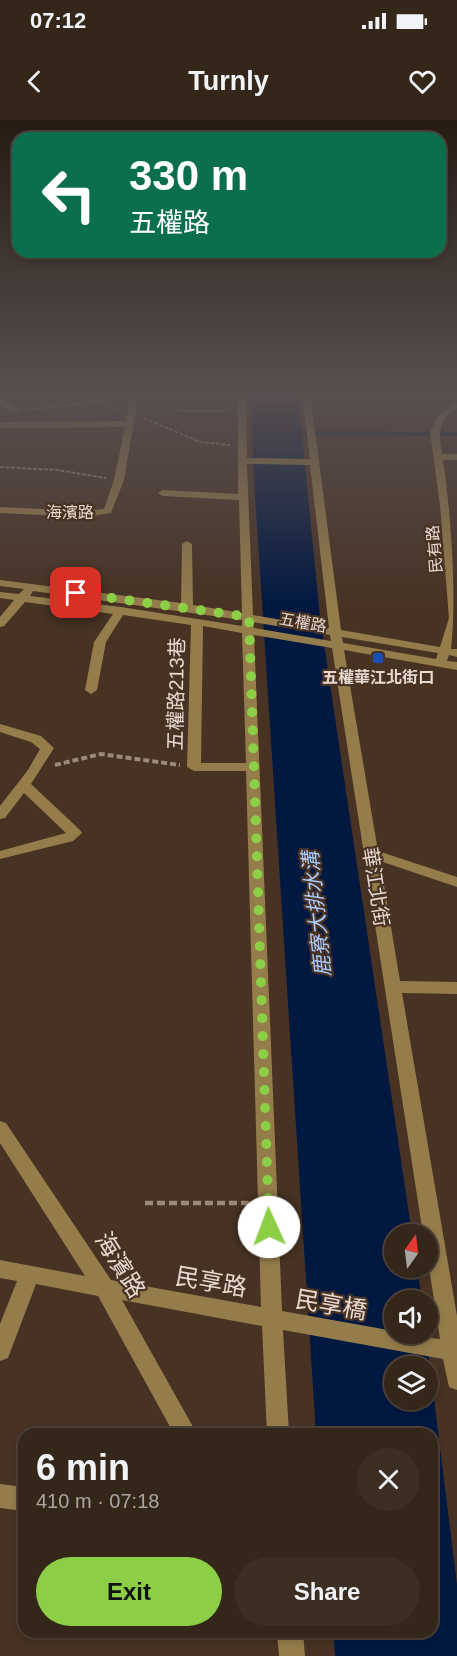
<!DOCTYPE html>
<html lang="en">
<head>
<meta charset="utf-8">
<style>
  body { margin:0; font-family:Helvetica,"Noto Sans TC",sans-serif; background:#3d2e23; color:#f1f3f6; height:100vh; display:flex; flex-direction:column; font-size:22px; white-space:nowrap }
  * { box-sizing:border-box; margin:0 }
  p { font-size:20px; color:#aaa5a2 }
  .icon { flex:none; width:33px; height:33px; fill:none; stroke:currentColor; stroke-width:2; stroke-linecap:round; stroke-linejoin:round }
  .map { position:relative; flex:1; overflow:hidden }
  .sheet { position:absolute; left:18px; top:1308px; width:420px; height:210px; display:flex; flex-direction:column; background:#35261a; border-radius:18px; box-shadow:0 3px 9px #0003,0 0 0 2px #4f4339 }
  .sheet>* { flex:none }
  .guide { position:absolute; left:12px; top:12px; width:434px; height:126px; border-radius:18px; box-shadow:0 3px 9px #0003,0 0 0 2px #4f4339; background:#0b6e4f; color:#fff; overflow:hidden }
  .needle { width:39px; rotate:14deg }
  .controls { position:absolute; left:384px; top:1104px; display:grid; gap:12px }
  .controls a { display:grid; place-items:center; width:54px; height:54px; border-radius:50%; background:#35261a; box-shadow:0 3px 9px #0003,0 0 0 2px #4f4339; font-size:30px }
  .pin { position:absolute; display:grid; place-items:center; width:51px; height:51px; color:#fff; margin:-26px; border-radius:12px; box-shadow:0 3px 9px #0006 }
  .me { position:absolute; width:66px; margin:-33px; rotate:358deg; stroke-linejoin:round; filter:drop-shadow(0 0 4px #0008) }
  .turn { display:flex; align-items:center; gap:21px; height:126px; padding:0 18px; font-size:27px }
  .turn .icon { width:78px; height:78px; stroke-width:2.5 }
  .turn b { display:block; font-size:42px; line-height:51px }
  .round { display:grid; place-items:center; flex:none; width:63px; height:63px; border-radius:32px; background:#3d2e23 }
  .overview { display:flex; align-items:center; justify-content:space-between; height:102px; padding:0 18px }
  h1 { font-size:36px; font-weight:800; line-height:45px }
  .cta { display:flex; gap:12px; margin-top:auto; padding:12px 18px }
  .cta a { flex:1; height:69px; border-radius:36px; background:#8cce45; color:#111; font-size:24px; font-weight:800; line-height:69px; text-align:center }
  .cta a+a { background:#3d2e23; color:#f1f3f6 }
  .status { display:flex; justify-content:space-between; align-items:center; height:42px; padding:0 30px; background:#35261a; direction:ltr }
  .status svg { height:16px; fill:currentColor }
  header { display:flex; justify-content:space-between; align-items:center; height:78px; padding:0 18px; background:#35261a; font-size:27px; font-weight:800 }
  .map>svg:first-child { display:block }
  .water { fill:#011841; fill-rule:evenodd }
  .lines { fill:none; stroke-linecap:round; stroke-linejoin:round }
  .stream { stroke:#011841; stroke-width:4 }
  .path-far2 { stroke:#9a897c; stroke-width:2; stroke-dasharray:4 1.5; stroke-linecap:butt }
  .path-far1 { stroke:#9a897c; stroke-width:4; stroke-dasharray:6 3; stroke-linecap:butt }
  .path { stroke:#9a897c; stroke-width:4.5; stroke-dasharray:8 4; stroke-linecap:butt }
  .minor { fill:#957d4b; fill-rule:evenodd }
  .route { stroke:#8cce45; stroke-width:10; stroke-dasharray:0 18 }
  .transit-dot { fill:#1a4fb4; stroke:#473223; stroke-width:2 }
  .labels { text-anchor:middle; stroke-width:4.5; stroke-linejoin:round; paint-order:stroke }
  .far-street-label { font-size:16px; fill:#e7d9cf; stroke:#473223 }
  .far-poi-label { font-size:16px; font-weight:bold; fill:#e7d9cf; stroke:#473223 }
  .street-label { font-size:20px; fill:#e7d9cf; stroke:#473223 }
  .water-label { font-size:21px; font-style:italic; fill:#abcbff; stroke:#473223 }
  .near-street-label { font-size:24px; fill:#e7d9cf; stroke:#473223 }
</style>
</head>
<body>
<div class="status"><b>07:12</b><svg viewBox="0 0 49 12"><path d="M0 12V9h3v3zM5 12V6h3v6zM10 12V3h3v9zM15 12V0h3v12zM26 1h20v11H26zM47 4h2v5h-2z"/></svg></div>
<header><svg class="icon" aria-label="back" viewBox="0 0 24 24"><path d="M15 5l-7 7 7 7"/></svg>Turnly<svg class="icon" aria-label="heart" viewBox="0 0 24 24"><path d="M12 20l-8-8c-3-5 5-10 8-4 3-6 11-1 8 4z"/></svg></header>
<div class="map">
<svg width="457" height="1536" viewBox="0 0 457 1536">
  <rect width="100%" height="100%" fill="#473223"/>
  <path class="water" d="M251,273H298L320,497L412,1114H394V1148H417L422,1180H394V1214H426L457,1465V1536H335L333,1512H432V1314H316L253,344ZM394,1246H428V1280H394Z"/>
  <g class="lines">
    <polyline class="stream" points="296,313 457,314"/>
    <g class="path-far2">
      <polyline points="98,281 123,276"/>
      <polyline points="27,290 96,282 120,290"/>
      <polyline points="179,291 229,291"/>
      <polyline points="144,298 200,322 230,325"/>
      <polyline points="0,347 57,350 106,358"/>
    </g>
    <polyline class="path-far1" points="55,645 101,634 180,645"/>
    <polyline class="path" points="145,1083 249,1083"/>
    <g class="minor">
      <polygon points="131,273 139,273 124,360 111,393 85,397 0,393 0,387 85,391 104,389 114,360 125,307 0,308 0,302 126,301"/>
      <path d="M238,273H246L247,338L310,339L302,273H310L341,510L440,527L449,498L440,385L430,312L439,294L457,283V288C437,300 439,314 442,334H457V340H443C451,394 457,476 451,529H457V537L449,535L447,541L457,542V550L344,530L378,731L457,757V767L380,741L400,861L457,862V874L402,873L457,1196V1270L449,1267L443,1239L283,1210L289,1314H267L262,1206L122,1180L197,1314H174L98,1176L36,1164L8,1238L0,1241V1204L17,1161L0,1158V1140L85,1156L0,1023V1001L6,1003L111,1160L261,1187L246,651H194L187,647L191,505L123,495L106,522L97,570L91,574L85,570L94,522L113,494L25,482L4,506L0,507V497L14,480L0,478V472L19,474L24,469L0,466V460L181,483L182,424L187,421L192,424L193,485L242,493L239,380L163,376L158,373L163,370L238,374ZM247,344L310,345L329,508L253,495ZM33,471L242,500V506L121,487L30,476ZM253,502L330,515L331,521L254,508ZM203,506L242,513L246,643H201ZM254,515L332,528L423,1114H428V1141L440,1219L394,1214V1211L282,1191ZM342,517L438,533L436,539L343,523Z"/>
      <polygon points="0,279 3,279 20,291 13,293 0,285"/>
      <polygon points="0,604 41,616 54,628 31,664 80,710 82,713 73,721 0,739 0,731 66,713 24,673 5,698 0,699 0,686 28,650 40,629 31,622 0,612"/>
      <polygon points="0,1364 24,1367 24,1391 0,1388"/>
      <polygon points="277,1512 303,1512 305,1536 279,1536"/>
    </g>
  </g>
  <linearGradient id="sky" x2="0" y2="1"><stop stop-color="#271c13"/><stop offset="0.56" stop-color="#584f50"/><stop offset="1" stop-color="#584f50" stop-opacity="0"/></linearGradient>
  <rect width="457" height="488" fill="url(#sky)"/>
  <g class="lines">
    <polyline class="route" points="76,473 249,497 269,1107"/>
  </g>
  <rect class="transit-dot" x="372" y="532" width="12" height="12" rx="3"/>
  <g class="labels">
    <g class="far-street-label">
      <text x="70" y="398">海濱路</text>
      <text transform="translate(434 429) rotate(-95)" y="6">民有路</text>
      <text transform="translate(303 502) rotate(10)" y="6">五權路</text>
    </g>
    <g class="far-poi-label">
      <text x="378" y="563">五權華江北街口</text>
    </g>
    <g class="street-label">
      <text transform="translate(176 574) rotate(-89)" y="7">五權路213巷</text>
      <text transform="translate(376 767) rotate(81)" y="7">華江北街</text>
    </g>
    <g class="water-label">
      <text transform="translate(317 794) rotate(-96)" y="7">鹿寮大排水溝</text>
    </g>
    <g class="near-street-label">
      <text transform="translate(120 1145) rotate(58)" y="8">海濱路</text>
      <text transform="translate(211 1162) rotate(10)" y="8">民享路</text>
      <text transform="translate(331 1185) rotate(10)" y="8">民享橋</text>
    </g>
  </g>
</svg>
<div class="controls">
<a><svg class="needle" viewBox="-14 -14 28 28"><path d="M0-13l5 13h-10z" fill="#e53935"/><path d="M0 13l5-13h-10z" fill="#aaa5a2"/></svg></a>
<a><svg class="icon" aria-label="sound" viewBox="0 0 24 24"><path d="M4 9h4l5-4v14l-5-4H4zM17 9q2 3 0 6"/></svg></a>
<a><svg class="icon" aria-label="layers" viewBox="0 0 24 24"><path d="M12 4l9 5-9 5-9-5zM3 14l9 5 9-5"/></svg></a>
</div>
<div class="pin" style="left:76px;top:473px;background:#d93025"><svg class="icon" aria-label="arrive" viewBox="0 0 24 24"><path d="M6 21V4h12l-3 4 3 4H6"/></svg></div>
<svg class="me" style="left:269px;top:1107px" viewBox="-20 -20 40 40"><circle r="19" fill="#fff"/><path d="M0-13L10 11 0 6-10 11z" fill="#8cce45"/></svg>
<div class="guide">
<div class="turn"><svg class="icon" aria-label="left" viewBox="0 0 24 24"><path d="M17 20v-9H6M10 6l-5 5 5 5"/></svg><div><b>330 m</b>五權路</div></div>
</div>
<section class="sheet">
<div class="overview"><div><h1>6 min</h1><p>410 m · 07:18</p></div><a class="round"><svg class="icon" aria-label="close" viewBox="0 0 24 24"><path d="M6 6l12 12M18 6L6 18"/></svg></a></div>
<div class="cta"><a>Exit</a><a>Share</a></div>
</section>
</div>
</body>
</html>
